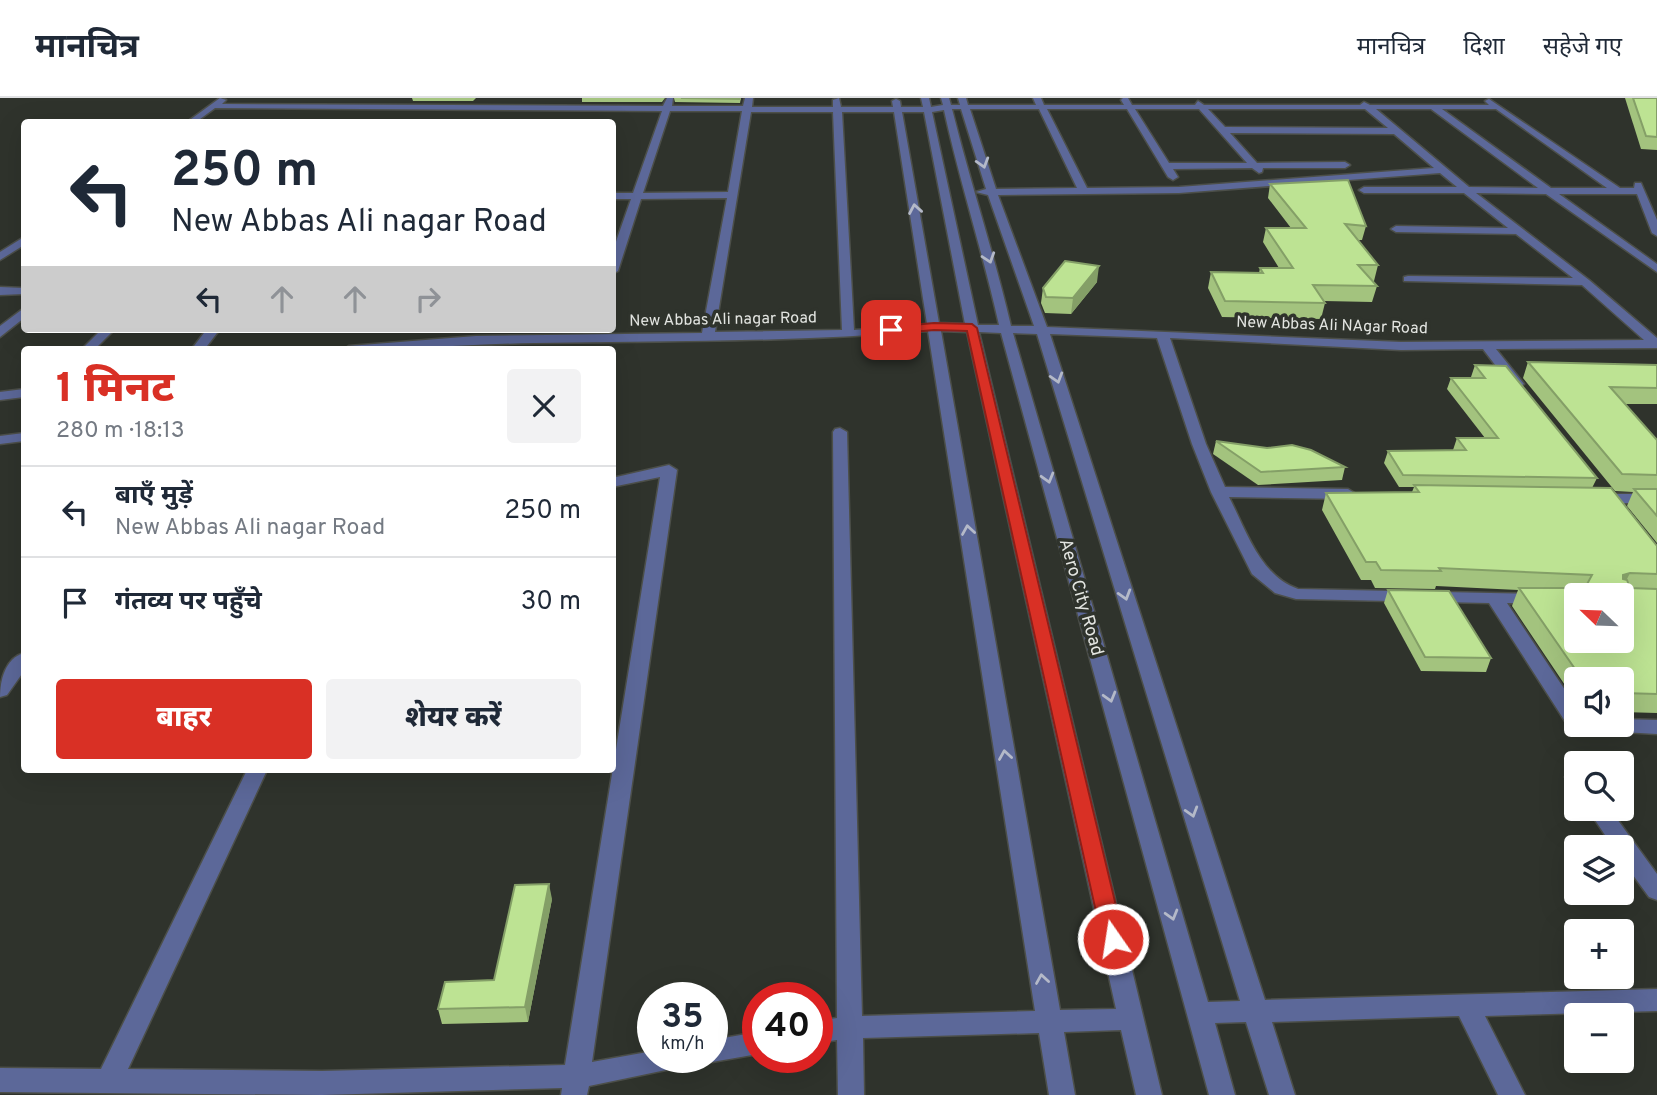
<!DOCTYPE html>
<html lang="hi">
<head>
<meta charset="utf-8">
<style>
  body { margin:0; font-family:Overpass,"Noto Sans Devanagari",sans-serif; background:#f2f2f3; color:#1f2937; height:100vh; display:flex; flex-direction:column; font-size:26px; white-space:nowrap }
  * { box-sizing:border-box; margin:0 }
  p { font-size:23px; color:#747a83 }
  .icon { flex:none; width:38px; height:38px; fill:none; stroke:currentColor; stroke-width:2; stroke-linecap:round; stroke-linejoin:round }
  .map { position:relative; flex:1; overflow:hidden }
  .drawer { position:absolute; left:21px; top:248px; width:595px; height:427px; display:flex; flex-direction:column; background:#fff; border-radius:7px; box-shadow:0 7px 28px #0002 }
  .drawer>* { flex:none }
  .guide { position:absolute; left:21px; top:21px; width:595px; height:214px; border-radius:7px; box-shadow:0 7px 28px #0002; background:#fff; color:#1f2937; overflow:hidden }
  .needle { width:46px; rotate:293deg }
  .buttons { position:absolute; left:1564px; top:485px; display:grid; gap:14px }
  .buttons a { display:grid; place-items:center; width:70px; height:70px; border-radius:7px; background:#fff; box-shadow:0 7px 28px #0002; font-size:35px }
  .speed { position:absolute; left:637px; top:884px; display:flex; gap:14px; font-size:35px; font-weight:700; text-align:center }
  .speed>* { display:grid; place-content:center; width:91px; height:91px; border-radius:50%; background:#fff; box-shadow:0 7px 28px #0002; line-height:1 }
  .speed small { font-size:18px; font-weight:400 }
  .speed .limit { border:10px solid #d22; background:#fff; color:#111 }
  .pin { position:absolute; display:grid; place-items:center; width:60px; height:60px; color:#fff; margin:-30px; border-radius:14px; box-shadow:0 4px 10px #0006 }
  .me { position:absolute; width:77px; margin:-38px; rotate:347deg; stroke-linejoin:round; filter:drop-shadow(0 0 5px #0008) }
  .turn { display:flex; align-items:center; gap:24px; height:147px; padding:0 35px; font-size:32px }
  .turn .icon { width:91px; height:91px; stroke-width:2.5 }
  .turn b { display:block; font-size:49px; line-height:60px }
  .lanes { display:flex; align-items:center; height:66px; padding:0 35px; background:#0003; justify-content:center; gap:35px; direction:ltr }
  .lanes .off { opacity:.35 }
  .round { display:grid; place-items:center; flex:none; width:74px; height:74px; border-radius:7px; background:#f2f2f3 }
  .overview { display:flex; align-items:center; justify-content:space-between; height:119px; padding:0 35px }
  h1 { font-size:42px; font-weight:800; line-height:52px; color:#d93025 }
  .primary-button { display:flex; gap:14px; margin-top:auto; padding:14px 35px }
  .primary-button a { flex:1; height:80px; border-radius:7px; background:#d93025; color:#fff; font-size:28px; font-weight:800; line-height:80px; text-align:center }
  .primary-button a+a { background:#f2f2f3; color:#1f2937 }
  ul { padding:0; list-style:none }
  li { display:flex; align-items:center; gap:21px; height:91px; padding:0 35px; border-top:2px solid #e0e1e3 }
  li div { flex:1 }
  li b { display:block; font-size:26px }
  li em { font-style:normal }
  header { display:flex; align-items:center; gap:42px; box-sizing:border-box; height:98px; padding:0 35px; background:#fff; border-bottom:2px solid #e0e1e3 }
  header strong { font-size:33px }
  nav { display:flex; gap:38px; margin-inline-start:auto; font-size:24px }
  .map>svg:first-child { display:block }
  .lines { fill:none; stroke-linecap:round; stroke-linejoin:round }
  .minor-casing { stroke:#4c4f49; stroke-width:3 }
  .minor { fill:#5c6899; fill-rule:evenodd }
  .wall { fill:#a3c37e }
  .shaded-wall { fill:#849f67 }
  .building { fill:#bde393; stroke:#849f67; stroke-width:2; fill-rule:evenodd }
  .oneway { stroke:#b4b9c8 }
  .route { fill:#d93025; stroke:#8d1f18; stroke-width:2 }
  .labels { text-anchor:middle; stroke-width:7; stroke-linejoin:round; paint-order:stroke }
  .far-street-label { font-size:16px; fill:#e3e5e1; stroke:#2f332c }
  .street-label { font-size:18px; fill:#e3e5e1; stroke:#2f332c }
</style>
</head>
<body>
<header>
<strong>मानचित्र</strong>
<nav><a>मानचित्र</a><a>दिशा</a><a>सहेजे गए</a></nav>
</header>
<div class="map">
<svg width="1657" height="997" viewBox="0 0 1657 997">
  <rect width="100%" height="100%" fill="#2f332c"/>
  <g class="lines">
    <g class="minor-casing">
      <g id="minor">
        <path d="M220,0L226,2L222,6L663,8L667,0H673L672,8H743L745,0H753L752,9H833V2L839,0L841,9H893L892,3L896,1L900,3L901,9H923L921,0H929L931,9L943,7L941,0H949L951,7H960L958,0H966L968,7H1036L1033,0H1041L1044,7H1124L1121,2L1123,0H1128L1132,7H1195L1198,3L1204,7H1360L1364,4L1370,7H1489L1485,3L1489,1L1620,90H1634L1635,85H1641L1657,122V138L1652,135L1637,96H1559L1657,166V174L1546,96L1476,95L1589,182L1657,240V250L1496,251L1524,286L1517,290L1512,289L1483,251L1401,252L1170,240L1206,346L1225,389L1348,391L1356,396L1348,401L1229,399C1246,432 1260,478 1298,491L1582,497H1577V506L1507,505L1577,610V626H1622V621L1657,622V636L1570,631L1489,505L1296,501L1275,495L1252,476L1211,394L1192,346L1157,240L1050,236L1265,902L1657,891V913L1485,918L1525,997H1498L1459,918L1272,924L1295,997H1269L1246,924L1215,925L1235,997H1209L1001,235L979,234L1162,997H1136L1121,932L1064,934L1075,997H1049L1039,935L863,940L864,997H838L837,942L817,945V923L837,920L833,334L835,331L840,330L847,334L862,918L1035,913L928,233C797,244 666,243 534,245C470,246 407,252 343,252L349,248L476,238L702,235L727,100L641,101L618,173L612,176V155L631,101H612V95H633L662,13L215,10L196,24H187ZM952,11H961L986,91L976,94L988,97L1034,228H1011C994,155 970,84 952,11ZM970,11H1039L1077,90L996,91ZM1047,11H1127L1168,79L1173,82L1178,79L1173,71L1252,70L1259,75L1262,74L1263,70H1345L1350,67L1345,64L1257,65L1230,35L1394,36L1434,70L1179,89L1087,90ZM1135,11H1199L1247,65H1169ZM1208,11H1365L1388,30L1225,29ZM1376,11H1431L1538,90L1469,89ZM1442,11H1496L1607,90H1551ZM944,12C960,85 983,155 999,227H978L932,14ZM670,13H742L728,94L643,95ZM751,14H833L842,232L715,234ZM842,14H894L927,226L854,232ZM902,14H924L965,226L939,225ZM1440,75L1457,89H1364L1359,92L1364,95H1464L1508,130L1396,128L1391,131L1396,134L1516,136L1573,180L1408,178L1404,179V183L1582,187L1644,242L1401,244L1047,229L998,97L1179,95ZM941,233L967,234L1116,911L1060,912ZM1013,235L1037,236L1240,903L1208,904Z"/>
        <polygon points="24,139 24,147 0,162 0,154"/>
        <polygon points="0,189 24,190 24,196 0,197"/>
        <polygon points="24,210 24,220 0,239 0,228"/>
        <polygon points="102,231 115,231 94,252 81,252"/>
        <polygon points="207,231 220,231 204,252 191,252"/>
        <polygon points="24,291 24,299 0,302 0,294"/>
        <polygon points="24,335 24,343 0,346 0,338"/>
        <polygon points="669,367 677,372 592,964 653,953 653,959 694,959 690,967 589,988 587,997 561,997 562,990 322,997 0,994 0,970 101,971 247,672 267,672 128,971 322,973 565,967 660,379 612,389 612,380"/>
        <polygon points="1596,396 1657,396 1657,406 1590,404 1588,401"/>
        <path d="M24,555V573L7,597L0,599C0,583 5,560 24,555Z"/>
        <polygon points="1575,672 1577,672 1577,689 1570,687 1565,679 1568,674"/>
        <polygon points="1587,710 1609,710 1657,776 1657,802 1649,799 1622,762 1622,749 1613,749"/>
        <polygon points="758,934 758,956 712,964 702,959 712,959 712,942"/>
      </g>
    </g>
    <use href="#minor" class="minor"/>
  </g>
  <g class="wall">
    <polygon points="412,0 476,0 473,3 413,3"/>
    <polygon points="582,0 665,0 662,4 582,4"/>
    <polygon points="674,0 741,0 740,5 675,4"/>
    <polygon points="1625,0 1657,0 1657,52 1641,51"/>
    <polygon points="1270,86 1366,128 1362,142 1358,142 1378,167 1374,183 1372,183 1377,188 1372,204 1324,203 1325,205 1321,221 1222,219 1208,190 1211,174 1259,175 1260,170 1279,170 1263,144 1266,130 1291,130 1268,100"/>
    <polygon points="1097,184 1071,216 1045,215 1041,205 1043,190"/>
    <polygon points="1528,264 1657,267 1657,306 1625,306 1657,342 1657,445 1627,408 1633,394 1615,393 1523,280"/>
    <polygon points="1475,267 1597,380 1592,390 1657,448 1657,615 1622,614 1622,581 1577,581 1577,605 1512,508 1518,492 1436,488 1435,491 1375,490 1371,482 1361,482 1322,412 1326,395 1412,394 1414,389 1399,389 1384,365 1388,353 1453,352 1457,340 1485,340 1447,291 1451,280 1472,280 1471,279"/>
    <polygon points="1216,343 1345,369 1342,382 1258,387 1213,356"/>
    <polygon points="1388,492 1491,560 1486,574 1421,573 1384,505"/>
    <polygon points="552,801 528,924 442,926 438,911 494,882"/>
  </g>
  <g class="shaded-wall">
    <polygon points="1099,168 1097,184 1071,216 1073,200"/>
    <polygon points="1630,475 1621,493 1623,477"/>
    <polygon points="549,786 552,801 528,924 525,909"/>
  </g>
  <g class="building">
    <polygon points="681,0 740,0 740,1"/>
    <polygon points="1633,0 1657,0 1657,39 1646,38"/>
    <polygon points="1348,82 1366,128 1345,126 1378,167 1358,167 1377,188 1313,187 1325,205 1225,203 1211,174 1263,175 1260,170 1293,170 1266,130 1306,130 1270,86"/>
    <polygon points="1065,163 1099,168 1073,200 1046,199 1043,190"/>
    <polygon points="1528,264 1657,267 1657,290 1610,289 1657,342 1657,377 1622,376"/>
    <polygon points="1475,267 1506,268 1597,380 1403,377 1388,353 1466,352 1457,340 1498,340 1451,280 1485,280"/>
    <polygon points="1216,343 1267,350 1292,347 1311,352 1345,369 1261,374"/>
    <path d="M1414,387L1611,390L1657,448V476L1630,475L1623,477V481L1627,482L1630,490L1657,491V596L1622,595V581H1582L1519,490H1585L1592,477L1439,470L1441,473L1381,472L1376,464H1366L1326,395L1419,394ZM1577,497H1622V542H1577Z"/>
    <polygon points="1634,391 1657,391 1657,418"/>
    <polygon points="1388,492 1449,493 1491,560 1425,559"/>
    <polygon points="549,786 525,909 438,911 445,884 494,882 515,787"/>
  </g>
  <defs><path id="oneway-chevron" d="M-2-3.5L2.5 0L-2 3.5" fill="none" stroke-width="1.6" stroke-linecap="round" stroke-linejoin="round" transform="scale(1.75)"/></defs>
  <g class="oneway">
    <use href="#oneway-chevron" transform="translate(983 65) rotate(73)"/>
    <use href="#oneway-chevron" transform="translate(915 111) rotate(-100)"/>
    <use href="#oneway-chevron" transform="translate(989 160) rotate(72)"/>
    <use href="#oneway-chevron" transform="translate(1057 280) rotate(73)"/>
    <use href="#oneway-chevron" transform="translate(1048 380) rotate(74)"/>
    <use href="#oneway-chevron" transform="translate(968 432) rotate(-99)"/>
    <use href="#oneway-chevron" transform="translate(1125 497) rotate(73)"/>
    <use href="#oneway-chevron" transform="translate(1110 599) rotate(74)"/>
    <use href="#oneway-chevron" transform="translate(1005 657) rotate(-99)"/>
    <use href="#oneway-chevron" transform="translate(1192 714) rotate(73)"/>
    <use href="#oneway-chevron" transform="translate(1172 817) rotate(74)"/>
    <use href="#oneway-chevron" transform="translate(1042 881) rotate(-99)"/>
  </g>
  <polygon class="route" points="934,225 972,226 977,230 1124,841 1121,847 1113,850 1106,847 1102,841 967,233 934,232 891,236 885,232 891,229"/>
  <g class="labels">
    <g class="far-street-label">
      <text transform="translate(723 220) rotate(-1)" y="6">New Abbas Ali nagar Road</text>
      <text transform="translate(1332 226) rotate(2)" y="6">New Abbas Ali NAgar Road</text>
    </g>
    <g class="street-label">
      <text transform="translate(1082 499) rotate(74)" y="6">Aero City Road</text>
    </g>
  </g>
</svg>
<div class="buttons">
<a><svg class="needle" viewBox="-14 -14 28 28"><path d="M0-13l5 13h-10z" fill="#e53935"/><path d="M0 13l5-13h-10z" fill="#747a83"/></svg></a>
<a><svg class="icon" aria-label="sound" viewBox="0 0 24 24"><path d="M4 9h4l5-4v14l-5-4H4zM17 9q2 3 0 6"/></svg></a>
<a><svg class="icon" aria-label="search" viewBox="0 0 24 24"><circle cx="10" cy="10" r="6"/><path d="M15 15l6 6"/></svg></a>
<a><svg class="icon" aria-label="layers" viewBox="0 0 24 24"><path d="M12 4l9 5-9 5-9-5zM3 14l9 5 9-5"/></svg></a>
<a>+</a>
<a>−</a>
</div>
<div class="speed"><div>35<small>km/h</small></div><div class="limit">40</div></div>
<div class="pin" style="left:891px;top:232px;background:#d93025"><svg class="icon" aria-label="arrive" viewBox="0 0 24 24"><path d="M6 21V4h12l-3 4 3 4H6"/></svg></div>
<svg class="me" style="left:1113px;top:841px" viewBox="-20 -20 40 40"><circle r="17" fill="#d93025" stroke="#fff" stroke-width="3"/><path d="M0-11L8 9 0 5-8 9z" fill="#fff"/></svg>
<div class="guide">
<div class="turn"><svg class="icon" aria-label="left" viewBox="0 0 24 24"><path d="M17 20v-9H6M10 6l-5 5 5 5"/></svg><div><b>250 m</b>New Abbas Ali nagar Road</div></div>
<div class="lanes"><svg class="icon" aria-label="left" viewBox="0 0 24 24"><path d="M17 20v-9H6M10 6l-5 5 5 5"/></svg><svg class="icon off" aria-label="ahead" viewBox="0 0 24 24"><path d="M12 20V5M6 11l6-6 6 6"/></svg><svg class="icon off" aria-label="ahead" viewBox="0 0 24 24"><path d="M12 20V5M6 11l6-6 6 6"/></svg><svg class="icon off" aria-label="right" viewBox="0 0 24 24"><path d="M7 20v-9h11M14 6l5 5-5 5"/></svg></div>
</div>
<section class="drawer">
<div class="overview"><div><h1>1 मिनट</h1><p>280 m · 18:13</p></div><a class="round"><svg class="icon" aria-label="close" viewBox="0 0 24 24"><path d="M6 6l12 12M18 6L6 18"/></svg></a></div>
<ul>
<li><svg class="icon" aria-label="left" viewBox="0 0 24 24"><path d="M17 20v-9H6M10 6l-5 5 5 5"/></svg><div><b>बाएँ मुड़ें</b><p>New Abbas Ali nagar Road</p></div><em>250 m</em></li>
<li><svg class="icon" aria-label="arrive" viewBox="0 0 24 24"><path d="M6 21V4h12l-3 4 3 4H6"/></svg><div><b>गंतव्य पर पहुँचे</b></div><em>30 m</em></li>
</ul>
<div class="primary-button"><a>बाहर</a><a>शेयर करें</a></div>
</section>
</div>
</body>
</html>
